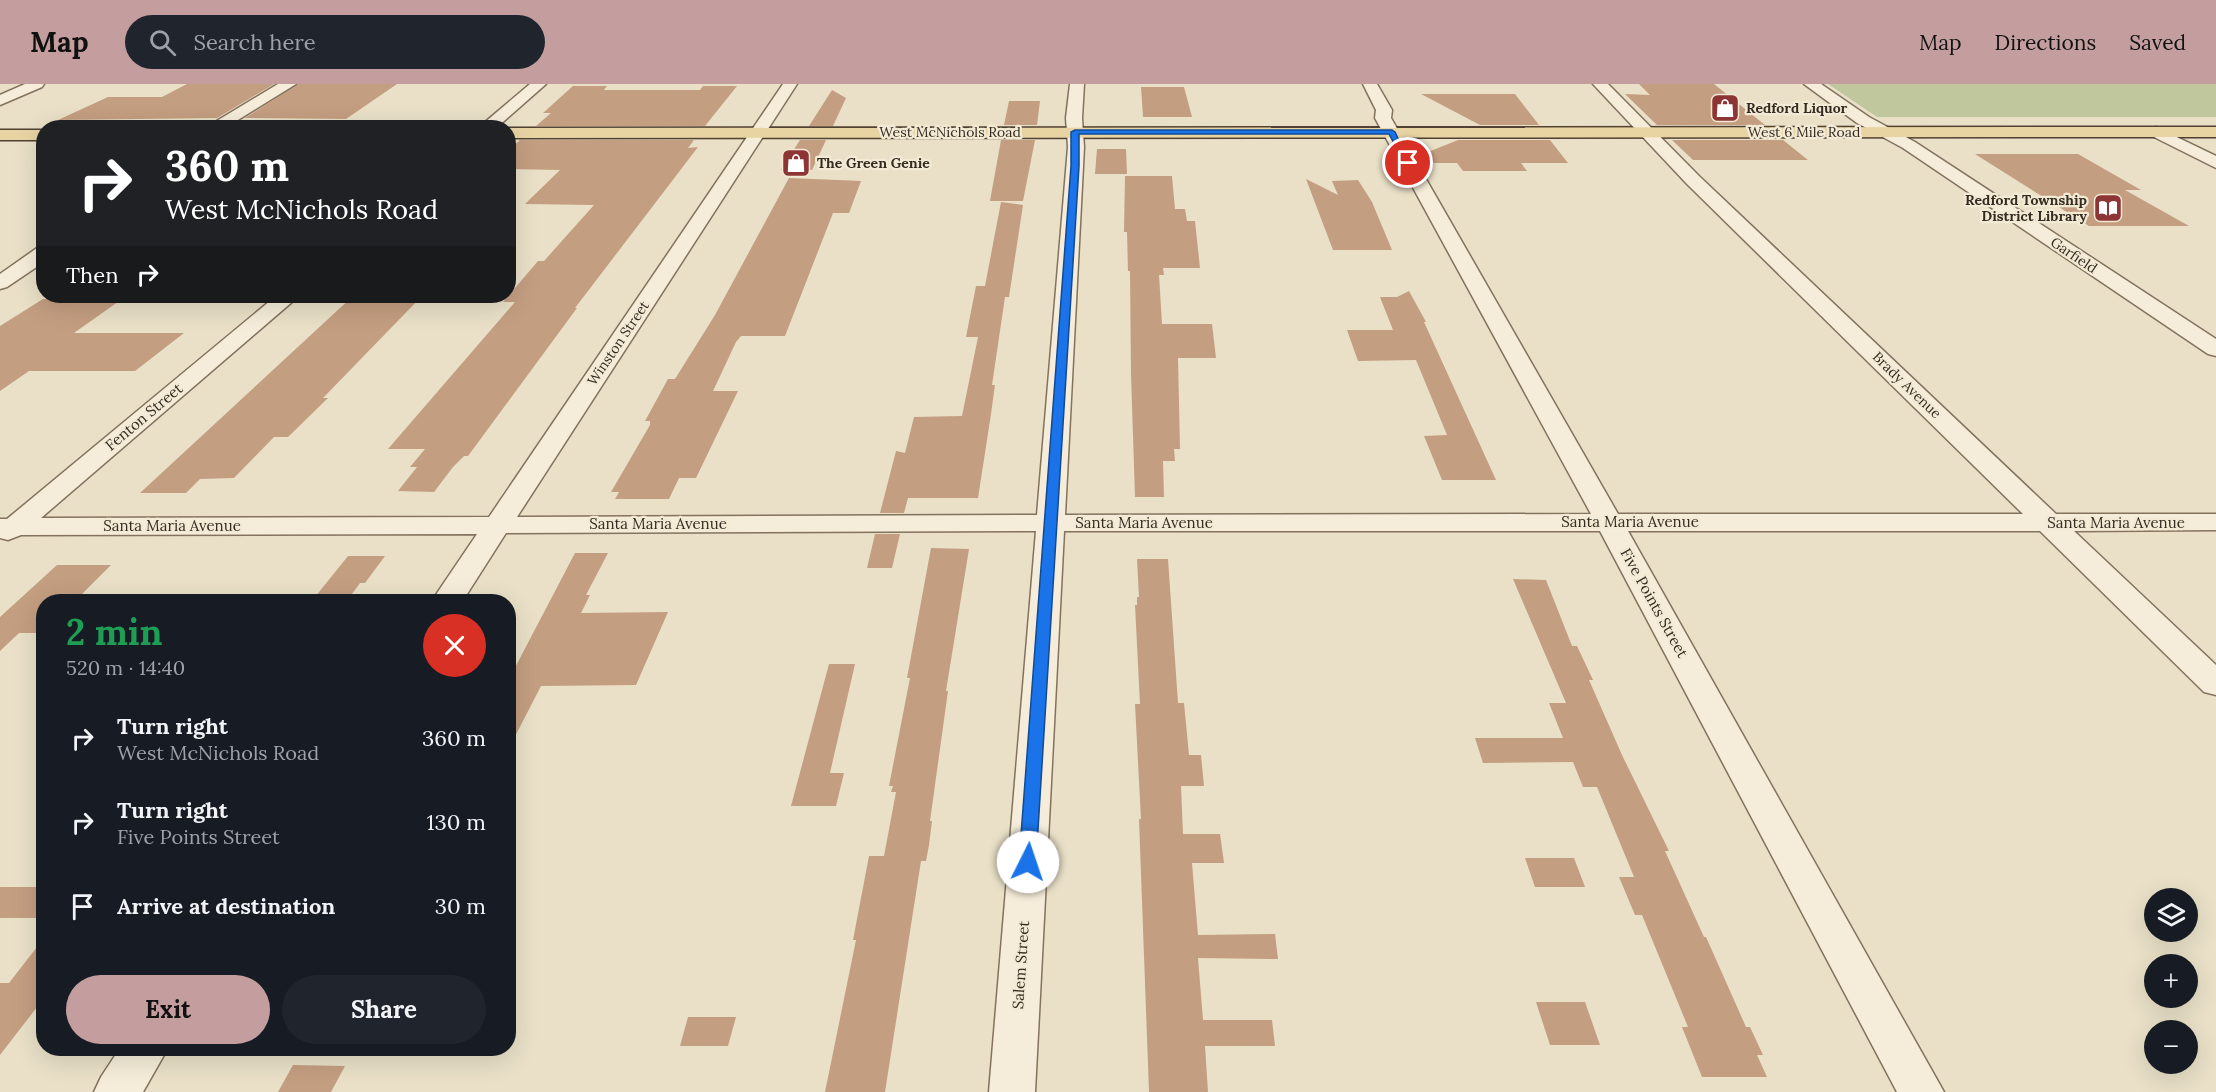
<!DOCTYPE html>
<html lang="en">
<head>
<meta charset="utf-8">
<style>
  body { margin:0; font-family:Lora,serif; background:#20242c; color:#f1f3f6; height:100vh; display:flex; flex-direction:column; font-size:22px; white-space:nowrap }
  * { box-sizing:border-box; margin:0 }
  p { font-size:20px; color:#9ea1a6 }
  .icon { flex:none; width:33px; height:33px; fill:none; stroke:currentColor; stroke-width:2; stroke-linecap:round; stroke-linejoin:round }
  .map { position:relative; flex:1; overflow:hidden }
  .sheet { position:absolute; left:36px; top:510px; width:480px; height:462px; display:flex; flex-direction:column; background:#171b24; border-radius:24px; box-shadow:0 6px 24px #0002 }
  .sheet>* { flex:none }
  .top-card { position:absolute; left:36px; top:36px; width:480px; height:183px; border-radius:24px; box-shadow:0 6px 24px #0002; background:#202124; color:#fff; overflow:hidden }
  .fabs { position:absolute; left:2144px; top:804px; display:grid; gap:12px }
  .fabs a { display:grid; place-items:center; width:54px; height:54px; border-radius:50%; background:#171b24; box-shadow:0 6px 24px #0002; font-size:30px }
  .pin { position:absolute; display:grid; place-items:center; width:51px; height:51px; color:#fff; margin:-26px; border:3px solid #fff; border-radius:50%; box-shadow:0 2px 6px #0007 }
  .me { position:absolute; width:66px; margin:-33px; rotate:4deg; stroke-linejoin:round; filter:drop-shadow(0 0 4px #0008) }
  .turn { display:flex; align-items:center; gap:21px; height:126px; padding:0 30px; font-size:27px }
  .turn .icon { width:78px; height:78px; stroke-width:2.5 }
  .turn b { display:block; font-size:42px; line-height:51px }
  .then { display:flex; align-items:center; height:57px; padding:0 30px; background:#0003; gap:12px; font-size:22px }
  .round { display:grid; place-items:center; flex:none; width:63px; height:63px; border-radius:32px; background:#20242c }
  .summary { display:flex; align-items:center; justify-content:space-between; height:102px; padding:0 30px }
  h1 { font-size:36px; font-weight:700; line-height:45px; color:#1e9e55 }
  .cta { display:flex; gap:12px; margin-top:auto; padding:12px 30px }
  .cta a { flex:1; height:69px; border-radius:36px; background:#c49e9f; color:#111; font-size:24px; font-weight:700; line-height:69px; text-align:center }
  .cta a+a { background:#20242c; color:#f1f3f6 }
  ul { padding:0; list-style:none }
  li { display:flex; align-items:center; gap:18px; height:84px; padding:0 30px }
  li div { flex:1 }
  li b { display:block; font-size:22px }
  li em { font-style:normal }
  header { display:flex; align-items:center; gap:36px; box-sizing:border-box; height:84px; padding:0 30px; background:#c49e9f; color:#111 }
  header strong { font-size:28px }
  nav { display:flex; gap:33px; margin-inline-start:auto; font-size:21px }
  .search { width:420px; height:54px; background:#20242c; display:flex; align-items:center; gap:15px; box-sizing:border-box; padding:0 21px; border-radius:33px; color:#9ea1a6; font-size:22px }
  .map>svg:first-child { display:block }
  .green { fill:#c1c79c }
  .building { fill:#c49e81 }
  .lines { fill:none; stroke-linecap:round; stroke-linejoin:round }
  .minor-casing { stroke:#83725e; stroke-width:3 }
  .major-casing { stroke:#514132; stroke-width:3 }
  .minor { fill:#f5edd9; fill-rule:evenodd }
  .major { fill:#e8d4a3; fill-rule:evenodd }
  .route { fill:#1a73e8; stroke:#114b97; stroke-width:1.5 }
  .labels { text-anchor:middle; stroke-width:4.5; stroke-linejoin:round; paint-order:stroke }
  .far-poi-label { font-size:14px; font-weight:bold; fill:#352b20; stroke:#f2ead5; text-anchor:start }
  .far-street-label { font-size:14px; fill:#352b20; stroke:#f2ead5 }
  .street-label { font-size:15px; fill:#352b20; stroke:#f2ead5 }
</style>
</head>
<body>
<header>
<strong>Map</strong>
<div class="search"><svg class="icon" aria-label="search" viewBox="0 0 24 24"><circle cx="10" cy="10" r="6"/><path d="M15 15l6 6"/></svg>Search here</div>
<nav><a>Map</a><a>Directions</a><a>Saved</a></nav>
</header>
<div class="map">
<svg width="2216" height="1008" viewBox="0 0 2216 1008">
  <rect width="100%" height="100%" fill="#e9e0c7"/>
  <polygon class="green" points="1828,0 2216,0 2216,33 1877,33"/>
  <g class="building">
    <polygon points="187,0 274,0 217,34 58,36 108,13 162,13"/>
    <polygon points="298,0 397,0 346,35 245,34"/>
    <polygon points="1639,0 1714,0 1765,41 1657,41 1625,10 1650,11"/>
    <polygon points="573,2 607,2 604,6 700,6 703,2 737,2 705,42 536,42 551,29 543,29"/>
    <polygon points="1141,3 1184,3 1192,33 1143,33"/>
    <polygon points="832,6 846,14 833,42 809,42"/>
    <polygon points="1421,10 1515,10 1539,41 1480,41"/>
    <polygon points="1009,17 1040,17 1037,41 1004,41"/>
    <polygon points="520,56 694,56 688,64 698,63 575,224 577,224 468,372 464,372 453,383 434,408 398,407 417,383 410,383 425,365 388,365 515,218 503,218 538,177 544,177 594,121 525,120 560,86 508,85 508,67"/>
    <polygon points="800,56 826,56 812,86 781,86"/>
    <polygon points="1001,56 1035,56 1023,117 990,117"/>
    <polygon points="1458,56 1550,56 1568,79 1521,79 1527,87 1463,87 1457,79 1419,79 1416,73"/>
    <polygon points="1672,56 1783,56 1808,76 1693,76"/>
    <polygon points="1097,65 1126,65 1127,90 1095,90"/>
    <polygon points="1975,70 2078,70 2141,106 2125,106 2189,142 2089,142"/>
    <polygon points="1125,92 1172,92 1175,125 1185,125 1187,137 1195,137 1200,184 1163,184 1164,191 1159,191 1162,240 1212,240 1216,274 1178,274 1180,365 1174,365 1175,377 1163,377 1164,413 1135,413 1131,290 1130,187 1128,187 1127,148 1124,148"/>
    <polygon points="789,94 861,97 849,129 833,129 785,252 741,252 736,258 713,307 738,307 696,394 679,394 669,415 615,415 619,408 611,408 650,341 650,337 645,337 668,295 675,295 715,231"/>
    <polygon points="1306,95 1338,111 1332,97 1358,96 1372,118 1392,166 1333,166"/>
    <polygon points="1001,118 1023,121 1009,213 1005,213 992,301 995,301 991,330 978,414 908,414 904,429 880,429 896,367 905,369 914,333 962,332 978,253 966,253 976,202 985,202"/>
    <polygon points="1409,207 1426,238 1424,238 1496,396 1442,396 1424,352 1447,351 1416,276 1358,277 1347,246 1393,246 1380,213 1397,213"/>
    <polygon points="353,212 422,212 323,314 328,314 288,353 274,353 234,394 200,395 186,409 140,409"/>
    <polygon points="43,215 122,215 74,249 184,249 135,287 29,287 0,307 0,242"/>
    <polygon points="875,450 900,450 892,484 867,484"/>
    <polygon points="931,464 969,465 946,607 948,607 930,737 932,737 929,761 926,777 921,777 885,1008 825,1008 856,856 853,856 869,772 884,772 896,708 891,708 893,702 889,702 910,594 907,594"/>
    <polygon points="575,469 608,469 586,511 590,511 581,529 668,528 636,601 541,602 508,666 508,597"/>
    <polygon points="348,472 385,472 365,499 360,499 346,518 311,518"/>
    <polygon points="1137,475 1168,475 1178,619 1184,619 1189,671 1201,671 1204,702 1181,702 1183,750 1220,750 1224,779 1192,779 1198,851 1275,850 1278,875 1198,874 1203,936 1272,936 1275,962 1205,962 1208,1008 1149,1008 1139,735 1141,735 1135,620 1140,620 1135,521 1137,521 1137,513 1139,513"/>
    <polygon points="57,481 111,481 74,518 44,518 44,549 19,549 0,567 0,533"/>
    <polygon points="1513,495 1546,496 1572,562 1577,562 1593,596 1589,596 1622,671 1669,767 1665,767 1704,853 1706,853 1746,943 1750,943 1763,971 1757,971 1767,993 1702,993 1682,943 1688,943 1642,831 1635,831 1619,793 1634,793 1597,703 1583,703 1573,678 1483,679 1475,654 1563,654 1549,619 1566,619"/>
    <polygon points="829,580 855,580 830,689 844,689 836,722 791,722"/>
    <polygon points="1525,774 1574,774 1585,803 1535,803"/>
    <rect x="0" y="803" width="44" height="31"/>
    <polygon points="44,854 44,914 0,971 0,899 9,899"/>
    <polygon points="1536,918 1585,918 1600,961 1550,961"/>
    <polygon points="688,933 736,933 728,962 680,962"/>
    <polygon points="293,981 345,982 331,1008 278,1008"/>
  </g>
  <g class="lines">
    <g class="minor-casing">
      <g id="minor">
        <polygon points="25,0 44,0 42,3 0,21 0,11"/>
        <polygon points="278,0 296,0 225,44 205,44"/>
        <polygon points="530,0 546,0 496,44 478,44"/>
        <polygon points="783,0 797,0 517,433 1037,431 1068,63 1066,34 1070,0 1084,0 1082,34 1084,63 1065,431 1591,430 1375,34 1376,26 1363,0 1377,0 1392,26 1391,34 1618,430 2023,430 1687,100 1593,0 1608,0 1699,92 2056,430 2216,430 2216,446 2074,447 2216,581 2216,611 2204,608 2040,447 1628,447 1944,1008 1897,1008 1600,447 1064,447 1035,1008 989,1008 1036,447 506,449 462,518 431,518 477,450 21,451 8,456 0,454 0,435 7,435 276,212 299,212 41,434 489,433"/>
        <polygon points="1804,0 1821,0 1869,33 1915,58 2216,255 2216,272 2208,270 1903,64 1857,39"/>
        <polygon points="2156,43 2216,72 2216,84 2150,51 2148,48 2150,45"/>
        <polygon points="44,162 44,178 7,203 0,205 0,190 37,164"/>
        <polygon points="120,964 168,964 143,1008 94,1008 101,993"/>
      </g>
    </g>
    <g class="major-casing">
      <g id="major">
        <polygon points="2216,43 2216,53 508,54 508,44"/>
        <rect x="0" y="46" width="44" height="10"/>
      </g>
    </g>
    <use href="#minor" class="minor"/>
    <use href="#major" class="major"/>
  </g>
  <polygon class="route" points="1392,46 1395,48 1410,80 1405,80 1389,50 1079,50 1079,82 1036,778 1034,783 1028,786 1021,783 1019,778 1071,82 1071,48 1075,46"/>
  <defs>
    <g id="shop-square" transform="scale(1.5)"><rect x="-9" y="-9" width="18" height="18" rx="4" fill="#8c3534" stroke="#f2ead5"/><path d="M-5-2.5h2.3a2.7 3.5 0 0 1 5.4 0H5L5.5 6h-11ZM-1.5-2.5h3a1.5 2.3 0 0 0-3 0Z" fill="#fff"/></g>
    <g id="library-square" transform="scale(1.5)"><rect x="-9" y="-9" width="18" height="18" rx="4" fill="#8c3534" stroke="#f2ead5"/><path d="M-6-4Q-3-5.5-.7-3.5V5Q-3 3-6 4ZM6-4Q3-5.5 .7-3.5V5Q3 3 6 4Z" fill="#fff"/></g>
  </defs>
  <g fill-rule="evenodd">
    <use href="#shop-square" x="1725" y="24"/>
    <use href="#shop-square" x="796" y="79"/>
    <use href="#library-square" x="2108" y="124"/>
  </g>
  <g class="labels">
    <g class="far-poi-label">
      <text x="1746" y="29">Redford Liquor</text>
      <text x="817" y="84">The Green Genie</text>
      <text x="2087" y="121" text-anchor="end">Redford Township<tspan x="2087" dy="16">District Library</tspan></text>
    </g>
    <g class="far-street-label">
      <text x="950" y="53">West McNichols Road</text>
      <text x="1804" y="53">West 6 Mile Road</text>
      <text transform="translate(2074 171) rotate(34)" y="5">Garfield</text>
      <text transform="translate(618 259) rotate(-56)" y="5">Winston Street</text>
      <text transform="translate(1907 301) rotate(44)" y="5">Brady Avenue</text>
    </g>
    <g class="street-label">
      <text transform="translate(144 333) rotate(-40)" y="5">Fenton Street</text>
      <text x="1630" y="443">Santa Maria Avenue</text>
      <text x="1144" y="444">Santa Maria Avenue</text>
      <text x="2116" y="444">Santa Maria Avenue</text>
      <text x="658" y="445">Santa Maria Avenue</text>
      <text x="172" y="447">Santa Maria Avenue</text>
      <text transform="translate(1654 519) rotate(61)" y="5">Five Points Street</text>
      <text transform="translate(1021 881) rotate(-86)" y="5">Salem Street</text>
    </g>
  </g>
</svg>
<div class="fabs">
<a><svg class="icon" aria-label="layers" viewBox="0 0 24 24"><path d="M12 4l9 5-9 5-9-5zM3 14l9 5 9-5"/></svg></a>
<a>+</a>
<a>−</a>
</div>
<div class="pin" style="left:1408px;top:79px;background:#d93025"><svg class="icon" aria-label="arrive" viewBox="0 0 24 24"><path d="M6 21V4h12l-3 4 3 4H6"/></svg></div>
<svg class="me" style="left:1028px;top:778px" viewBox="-20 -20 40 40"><circle r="19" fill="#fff"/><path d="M0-13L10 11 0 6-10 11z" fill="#1a73e8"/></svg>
<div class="top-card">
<div class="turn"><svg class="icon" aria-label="right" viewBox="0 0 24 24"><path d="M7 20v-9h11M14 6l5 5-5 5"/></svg><div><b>360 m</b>West McNichols Road</div></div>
<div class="then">Then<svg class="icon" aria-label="right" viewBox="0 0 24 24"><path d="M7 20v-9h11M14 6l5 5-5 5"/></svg></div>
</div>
<section class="sheet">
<div class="summary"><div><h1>2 min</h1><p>520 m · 14:40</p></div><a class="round" style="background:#d93025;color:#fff"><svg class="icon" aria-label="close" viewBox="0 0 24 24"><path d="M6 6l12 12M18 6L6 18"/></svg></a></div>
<ul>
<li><svg class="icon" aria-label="right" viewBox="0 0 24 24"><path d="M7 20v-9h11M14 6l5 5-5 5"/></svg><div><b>Turn right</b><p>West McNichols Road</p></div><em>360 m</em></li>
<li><svg class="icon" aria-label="right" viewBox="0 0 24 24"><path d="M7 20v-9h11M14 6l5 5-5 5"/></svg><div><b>Turn right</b><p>Five Points Street</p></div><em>130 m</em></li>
<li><svg class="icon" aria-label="arrive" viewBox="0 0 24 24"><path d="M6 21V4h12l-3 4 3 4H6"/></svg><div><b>Arrive at destination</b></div><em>30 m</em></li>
</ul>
<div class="cta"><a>Exit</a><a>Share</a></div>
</section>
</div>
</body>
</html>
